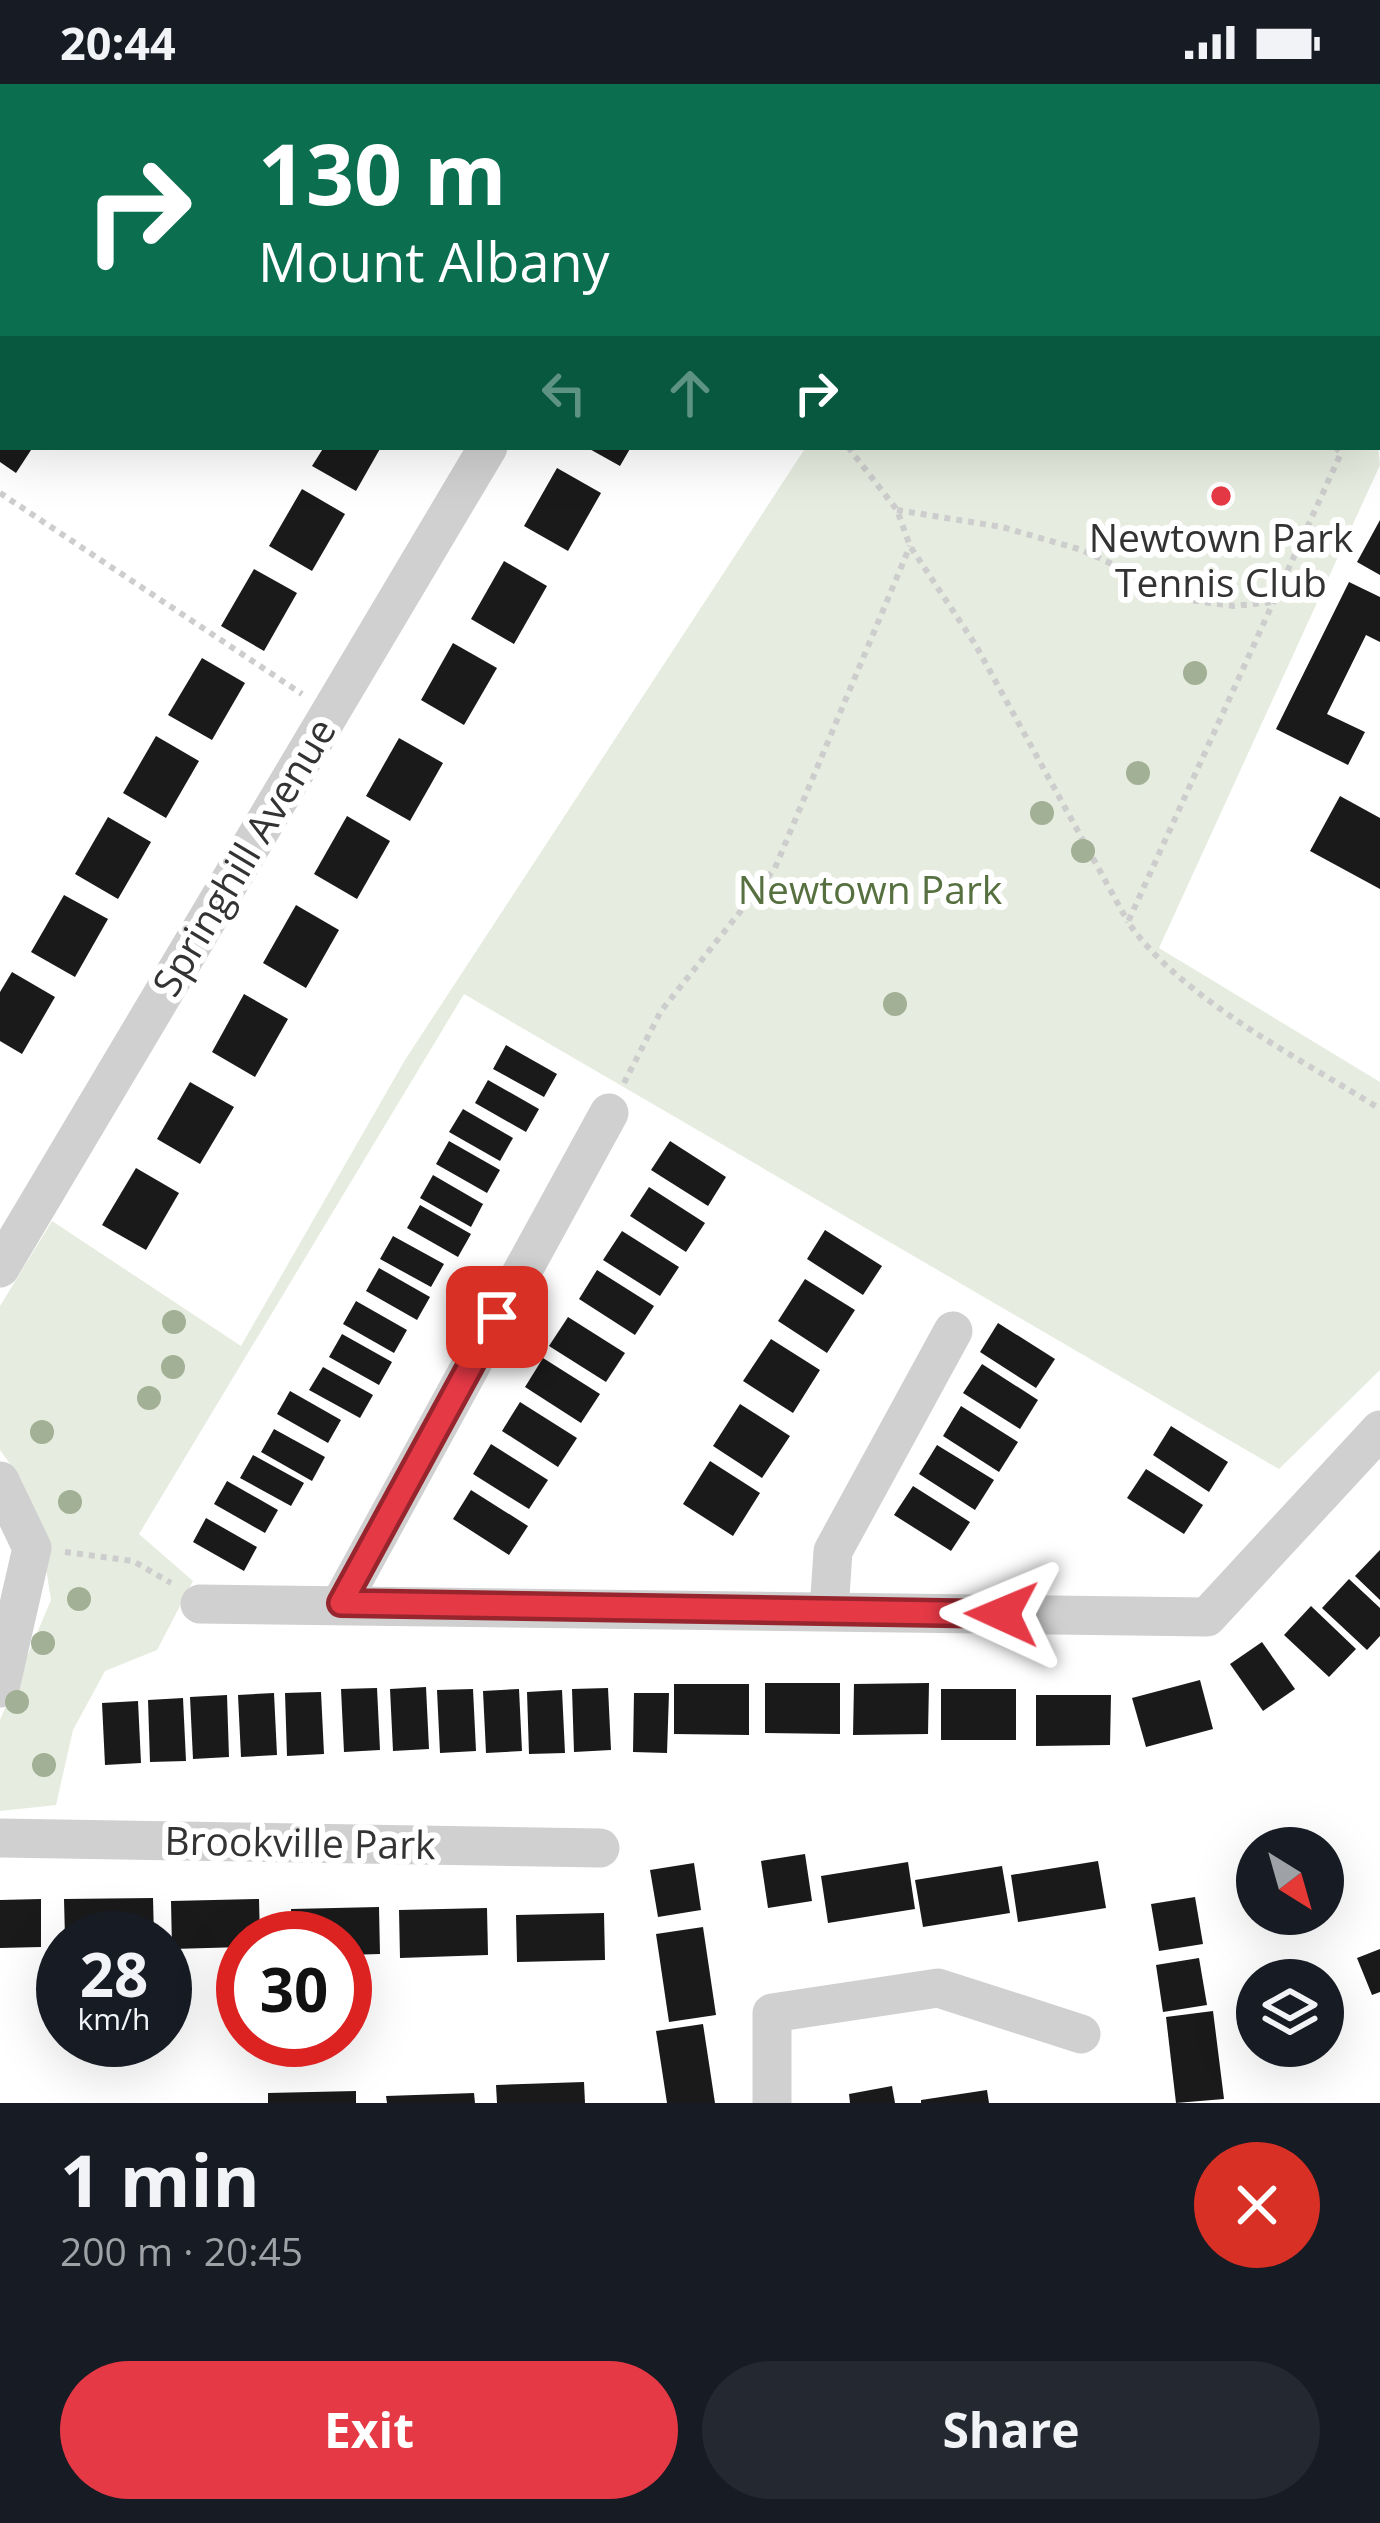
<!DOCTYPE html>
<html lang="en">
<head>
<meta charset="utf-8">
<style>
  body { margin:0; font-family:"Open Sans",sans-serif; background:#242831; color:#f1f3f6; height:100vh; display:flex; flex-direction:column; font-size:45px; white-space:nowrap }
  * { box-sizing:border-box; margin:0 }
  p { font-size:39px; color:#9ea1a6 }
  .icon { flex:none; width:66px; height:66px; fill:none; stroke:currentColor; stroke-width:2; stroke-linecap:round; stroke-linejoin:round }
  .map { position:relative; height:2019px; overflow:hidden }
  .side { display:flex; flex-direction:column; background:#171b24; flex:1 }
  .side>* { flex:none }
  .guide { position:absolute; left:0px; top:0px; width:1380px; height:366px; box-shadow:0 12px 48px #0002; background:#0b6e4f; color:#fff; overflow:hidden }
  .needle { width:78px; rotate:143deg }
  .fabs { position:absolute; left:1236px; top:1743px; display:grid; gap:24px }
  .fabs a { display:grid; place-items:center; width:108px; height:108px; border-radius:50%; background:#171b24; box-shadow:0 12px 48px #0002; font-size:60px }
  .speed { position:absolute; left:36px; top:1827px; display:flex; gap:24px; font-size:60px; font-weight:700; text-align:center }
  .speed>* { display:grid; place-content:center; width:156px; height:156px; border-radius:50%; background:#171b24; box-shadow:0 12px 48px #0002; line-height:1 }
  .speed small { font-size:30px; font-weight:400 }
  .speed .limit { border:18px solid #d22; background:#fff; color:#111 }
  .pin { position:absolute; display:grid; place-items:center; width:102px; height:102px; color:#fff; margin:-51px; border-radius:24px; box-shadow:0 6px 18px #0006 }
  .me { position:absolute; width:132px; margin:-66px; rotate:271deg; stroke-linejoin:round; filter:drop-shadow(0 0 9px #0008) }
  .turn { display:flex; align-items:center; gap:42px; height:252px; padding:0 60px; font-size:54px }
  .turn .icon { width:156px; height:156px; stroke-width:2.5 }
  .turn b { display:block; font-size:84px; line-height:102px }
  .lanes { display:flex; align-items:center; height:114px; padding:0 60px; background:#0003; justify-content:center; gap:60px; direction:ltr }
  .lanes .off { opacity:.35 }
  .round { display:grid; place-items:center; flex:none; width:126px; height:126px; border-radius:63px; background:#242831 }
  .head { display:flex; align-items:center; justify-content:space-between; height:204px; padding:0 60px }
  h1 { font-size:72px; font-weight:700; line-height:90px }
  .cta { display:flex; gap:24px; margin-top:auto; padding:24px 60px }
  .cta a { flex:1; height:138px; border-radius:72px; background:#e63946; color:#fff; font-size:48px; font-weight:700; line-height:138px; text-align:center }
  .cta a+a { background:#242831; color:#f1f3f6 }
  .status { display:flex; justify-content:space-between; align-items:center; height:84px; padding:0 60px; background:#171b24; direction:ltr }
  .status svg { height:33px; fill:currentColor }
  .map>svg:first-child { display:block }
  .green { fill:#e6ecdf }
  .building { fill:#1a1a1a }
  .lines { fill:none; stroke-linecap:round; stroke-linejoin:round }
  .path { stroke:#cdcdcd; stroke-width:6; stroke-dasharray:6 6; stroke-linecap:butt }
  .minor { stroke:#d0d0d0; stroke-width:39 }
  .tree { fill:#a2b095 }
  .route-casing { stroke:#96252e; stroke-width:30 }
  .route { stroke:#e63946; stroke-width:21 }
  .poi-dot { fill:#e63946; stroke:#fff; stroke-width:4.5 }
  .labels { text-anchor:middle; stroke-width:12; stroke-linejoin:round; paint-order:stroke }
  .poi-label { font-size:39px; fill:#333; stroke:#fff }
  .street-label { font-size:39px; fill:#333; stroke:#fff }
  .park-label { font-size:39px; fill:#56703f; stroke:#fff }
</style>
</head>
<body>
<div class="status"><b>20:44</b><svg viewBox="0 0 49 12"><path d="M0 12V9h3v3zM5 12V6h3v6zM10 12V3h3v9zM15 12V0h3v12zM26 1h20v11H26zM47 4h2v5h-2z"/></svg></div>
<div class="map">
<svg width="1380" height="2019" viewBox="0 0 1380 2019">
  <rect width="100%" height="100%" fill="#fff"/>
  <g class="green">
    <polygon points="748,0 1097,0 1099,3 746,3"/>
    <polygon points="1377,352 1380,381 1159,864 1380,998 1380,1286 1279,1385 464,910 139,1450 193,1497 157,1566 105,1587 73,1646 56,1721 0,1727 0,1636 51,1516 38,1434 21,1395 0,1366 0,1222 52,1137 241,1262 405,976 806,363 1377,363"/>
  </g>
  <g class="building">
    <polygon points="0,363 33,363 16,389 0,378"/>
    <polygon points="324,363 381,363 356,407 312,382"/>
    <polygon points="586,363 631,363 620,382"/>
    <polygon points="557,384 601,409 568,467 524,442"/>
    <polygon points="302,405 345,430 312,487 269,462"/>
    <polygon points="1380,436 1380,491 1357,478"/>
    <polygon points="504,477 547,502 514,560 471,535"/>
    <polygon points="254,485 297,509 264,567 221,542"/>
    <polygon points="1349,498 1380,513 1380,558 1366,551 1327,630 1365,648 1348,681 1276,645"/>
    <polygon points="453,559 497,584 464,641 421,616"/>
    <polygon points="202,574 245,599 212,656 168,631"/>
    <polygon points="156,652 199,677 166,734 123,709"/>
    <polygon points="399,654 443,679 410,737 366,712"/>
    <polygon points="1340,712 1380,734 1380,805 1310,767"/>
    <polygon points="347,732 390,757 357,815 314,790"/>
    <polygon points="108,733 151,758 118,815 75,790"/>
    <polygon points="64,811 108,835 75,893 31,868"/>
    <polygon points="296,821 339,846 306,904 263,879"/>
    <polygon points="12,888 55,913 22,970 0,957 0,908"/>
    <polygon points="244,910 288,935 255,993 212,968"/>
    <polygon points="506,961 557,990 544,1013 493,985"/>
    <polygon points="488,996 539,1025 526,1048 475,1019"/>
    <polygon points="190,998 234,1023 200,1080 157,1055"/>
    <polygon points="463,1025 513,1054 500,1077 449,1048"/>
    <polygon points="449,1057 500,1086 487,1109 436,1080"/>
    <polygon points="670,1057 726,1093 708,1122 651,1086"/>
    <polygon points="136,1084 179,1109 146,1166 102,1141"/>
    <polygon points="433,1091 483,1120 471,1143 420,1114"/>
    <polygon points="649,1103 705,1139 686,1168 630,1132"/>
    <polygon points="420,1121 471,1150 458,1173 407,1144"/>
    <polygon points="825,1146 882,1182 863,1211 807,1175"/>
    <polygon points="622,1147 679,1183 660,1212 603,1176"/>
    <polygon points="393,1152 444,1180 431,1203 380,1175"/>
    <polygon points="379,1184 430,1213 417,1236 366,1207"/>
    <polygon points="597,1186 654,1222 635,1251 579,1215"/>
    <polygon points="805,1195 855,1226 827,1269 778,1237"/>
    <polygon points="356,1217 407,1246 394,1269 343,1240"/>
    <polygon points="568,1233 625,1269 606,1298 549,1262"/>
    <polygon points="998,1239 1055,1275 1036,1304 980,1268"/>
    <polygon points="342,1250 392,1278 379,1301 329,1273"/>
    <polygon points="771,1255 820,1286 793,1329 743,1297"/>
    <polygon points="543,1274 600,1310 581,1339 525,1303"/>
    <polygon points="982,1280 1038,1316 1020,1345 963,1309"/>
    <polygon points="323,1283 373,1311 360,1334 309,1306"/>
    <polygon points="290,1307 341,1336 328,1359 277,1330"/>
    <polygon points="520,1318 577,1354 558,1383 502,1347"/>
    <polygon points="740,1320 790,1352 762,1394 713,1362"/>
    <polygon points="961,1322 1018,1358 999,1388 943,1352"/>
    <polygon points="1171,1342 1228,1378 1209,1408 1153,1371"/>
    <polygon points="274,1345 325,1373 312,1397 261,1368"/>
    <polygon points="491,1360 548,1396 529,1425 473,1390"/>
    <polygon points="937,1361 994,1396 975,1426 919,1390"/>
    <polygon points="253,1371 304,1399 291,1422 240,1394"/>
    <polygon points="710,1377 760,1409 733,1452 683,1420"/>
    <polygon points="1146,1385 1203,1421 1184,1450 1127,1414"/>
    <polygon points="227,1397 278,1426 265,1449 214,1420"/>
    <polygon points="913,1402 970,1438 951,1467 894,1431"/>
    <polygon points="471,1406 528,1442 509,1471 453,1435"/>
    <polygon points="206,1434 257,1463 244,1487 193,1458"/>
    <polygon points="1380,1466 1380,1516 1355,1492"/>
    <polygon points="1349,1495 1380,1524 1380,1552 1367,1566 1322,1524"/>
    <polygon points="1311,1522 1356,1565 1329,1593 1284,1551"/>
    <polygon points="1262,1558 1295,1605 1263,1627 1230,1580"/>
    <polygon points="1200,1596 1213,1645 1146,1663 1132,1614"/>
    <polygon points="765,1599 840,1599 840,1650 765,1649"/>
    <polygon points="929,1599 928,1650 853,1651 854,1600"/>
    <polygon points="674,1600 749,1600 749,1651 674,1650"/>
    <polygon points="426,1603 429,1665 393,1667 390,1605"/>
    <polygon points="377,1604 380,1666 344,1668 341,1605"/>
    <polygon points="608,1604 611,1666 574,1668 572,1605"/>
    <polygon points="473,1605 476,1667 440,1669 437,1606"/>
    <polygon points="519,1605 522,1667 486,1669 483,1607"/>
    <rect x="941" y="1605" width="75" height="51"/>
    <polygon points="562,1606 565,1669 529,1670 527,1608"/>
    <polygon points="321,1608 324,1670 287,1672 285,1609"/>
    <polygon points="274,1609 277,1671 241,1673 238,1611"/>
    <polygon points="634,1609 669,1609 667,1669 633,1668"/>
    <polygon points="227,1611 229,1673 193,1675 190,1613"/>
    <polygon points="1036,1611 1111,1611 1110,1661 1036,1662"/>
    <polygon points="183,1614 186,1677 150,1678 148,1616"/>
    <polygon points="138,1617 141,1679 105,1681 102,1619"/>
    <polygon points="805,1770 812,1817 768,1824 761,1777"/>
    <polygon points="1098,1777 1106,1824 1018,1838 1011,1791"/>
    <polygon points="908,1778 915,1825 828,1839 821,1792"/>
    <polygon points="694,1779 701,1826 658,1833 650,1786"/>
    <polygon points="1002,1782 1010,1829 923,1843 915,1796"/>
    <polygon points="1195,1813 1203,1860 1159,1867 1151,1820"/>
    <polygon points="153,1814 154,1854 65,1854 64,1815"/>
    <polygon points="41,1815 41,1863 0,1864 0,1816"/>
    <polygon points="259,1815 260,1854 243,1854 243,1863 172,1865 171,1817"/>
    <polygon points="379,1823 380,1870 345,1871 345,1854 292,1854 291,1825"/>
    <polygon points="487,1824 488,1871 400,1874 399,1826"/>
    <polygon points="604,1829 605,1876 517,1878 516,1831"/>
    <polygon points="703,1843 716,1931 669,1938 656,1850"/>
    <polygon points="1380,1865 1380,1908 1372,1911 1357,1874"/>
    <polygon points="1199,1874 1207,1921 1163,1928 1156,1881"/>
    <polygon points="1213,1927 1224,2015 1176,2019 1166,1933"/>
    <polygon points="703,1940 715,2019 667,2019 656,1947"/>
    <polygon points="584,1998 585,2019 497,2019 496,2001"/>
    <polygon points="892,2002 895,2019 850,2019 849,2010"/>
    <polygon points="987,2006 989,2019 921,2019 921,2016"/>
    <polygon points="356,2007 356,2019 268,2019 268,2009"/>
    <polygon points="474,2009 475,2019 387,2019 386,2012"/>
  </g>
  <g class="lines">
    <g class="path">
      <polyline points="929,0 934,3"/>
      <polyline points="794,3 796,0"/>
      <polyline points="903,3 905,0"/>
      <polyline points="1033,3 1034,0"/>
      <polyline points="848,363 897,426 910,462 975,560 1128,838"/>
      <path d="M1335,363L1341,369L1128,838C1180,914 1301,975 1380,1025"/>
      <polyline points="0,409 302,610"/>
      <polyline points="897,426 1002,443 1082,466 1189,516 1234,522 1273,518"/>
      <polyline points="624,999 661,927 775,784 910,462"/>
      <polyline points="65,1468 133,1477 171,1499"/>
    </g>
    <g class="minor">
      <polyline points="121,3 123,0"/>
      <polyline points="725,3 728,0"/>
      <polyline points="0,179 3,174"/>
      <polyline points="0,1184 488,363"/>
      <polyline points="0,1397 32,1464 0,1604"/>
      <polyline points="341,1519 609,1029"/>
      <polyline points="200,1520 1207,1533 1380,1346"/>
      <polyline points="829,1527 833,1467 953,1247"/>
      <polyline points="0,1754 600,1764"/>
      <polyline points="772,2019 772,1929 938,1904 1081,1950"/>
    </g>
  </g>
  <g class="tree">
    <circle cx="1195" cy="589" r="12"/>
    <circle cx="1138" cy="689" r="12"/>
    <circle cx="1042" cy="729" r="12"/>
    <circle cx="1083" cy="767" r="12"/>
    <circle cx="895" cy="920" r="12"/>
    <circle cx="174" cy="1238" r="12"/>
    <circle cx="173" cy="1283" r="12"/>
    <circle cx="149" cy="1314" r="12"/>
    <circle cx="42" cy="1348" r="12"/>
    <circle cx="70" cy="1418" r="12"/>
    <circle cx="79" cy="1515" r="12"/>
    <circle cx="43" cy="1559" r="12"/>
    <circle cx="17" cy="1618" r="12"/>
    <circle cx="44" cy="1681" r="12"/>
  </g>
  <g class="lines">
    <g class="route-casing">
      <polyline id="route" points="497,1233 341,1519 1002,1530"/>
    </g>
    <use href="#route" class="route"/>
  </g>
  <circle class="poi-dot" cx="1221" cy="412" r="12"/>
  <g class="labels">
    <g class="poi-label">
      <text x="1221" y="468">Newtown Park<tspan x="1221" dy="45">Tennis Club</tspan></text>
    </g>
    <g class="street-label">
      <text transform="translate(244 773) rotate(-59)" y="14">Springhill Avenue</text>
      <text transform="translate(300 1759) rotate(1)" y="14">Brookville Park</text>
    </g>
    <g class="park-label">
      <text x="870" y="820">Newtown Park</text>
    </g>
  </g>
</svg>
<div class="fabs">
<a><svg class="needle" viewBox="-14 -14 28 28"><path d="M0-13l5 13h-10z" fill="#e53935"/><path d="M0 13l5-13h-10z" fill="#9ea1a6"/></svg></a>
<a><svg class="icon" aria-label="layers" viewBox="0 0 24 24"><path d="M12 4l9 5-9 5-9-5zM3 14l9 5 9-5"/></svg></a>
</div>
<div class="speed"><div>28<small>km/h</small></div><div class="limit">30</div></div>
<div class="pin" style="left:497px;top:1233px;background:#d93025"><svg class="icon" aria-label="arrive" viewBox="0 0 24 24"><path d="M6 21V4h12l-3 4 3 4H6"/></svg></div>
<svg class="me" style="left:1002px;top:1530px" viewBox="-20 -20 40 40"><path d="M0-17L14 15 0 8-14 15z" fill="#e63946" stroke="#fff" stroke-width="4"/></svg>
<div class="guide">
<div class="turn"><svg class="icon" aria-label="right" viewBox="0 0 24 24"><path d="M7 20v-9h11M14 6l5 5-5 5"/></svg><div><b>130 m</b>Mount Albany</div></div>
<div class="lanes"><svg class="icon off" aria-label="left" viewBox="0 0 24 24"><path d="M17 20v-9H6M10 6l-5 5 5 5"/></svg><svg class="icon off" aria-label="ahead" viewBox="0 0 24 24"><path d="M12 20V5M6 11l6-6 6 6"/></svg><svg class="icon" aria-label="right" viewBox="0 0 24 24"><path d="M7 20v-9h11M14 6l5 5-5 5"/></svg></div>
</div>
</div>
<section class="side">
<div class="head"><div><h1>1 min</h1><p>200 m · 20:45</p></div><a class="round" style="background:#d93025;color:#fff"><svg class="icon" aria-label="close" viewBox="0 0 24 24"><path d="M6 6l12 12M18 6L6 18"/></svg></a></div>
<div class="cta"><a>Exit</a><a>Share</a></div>
</section>
</body>
</html>
